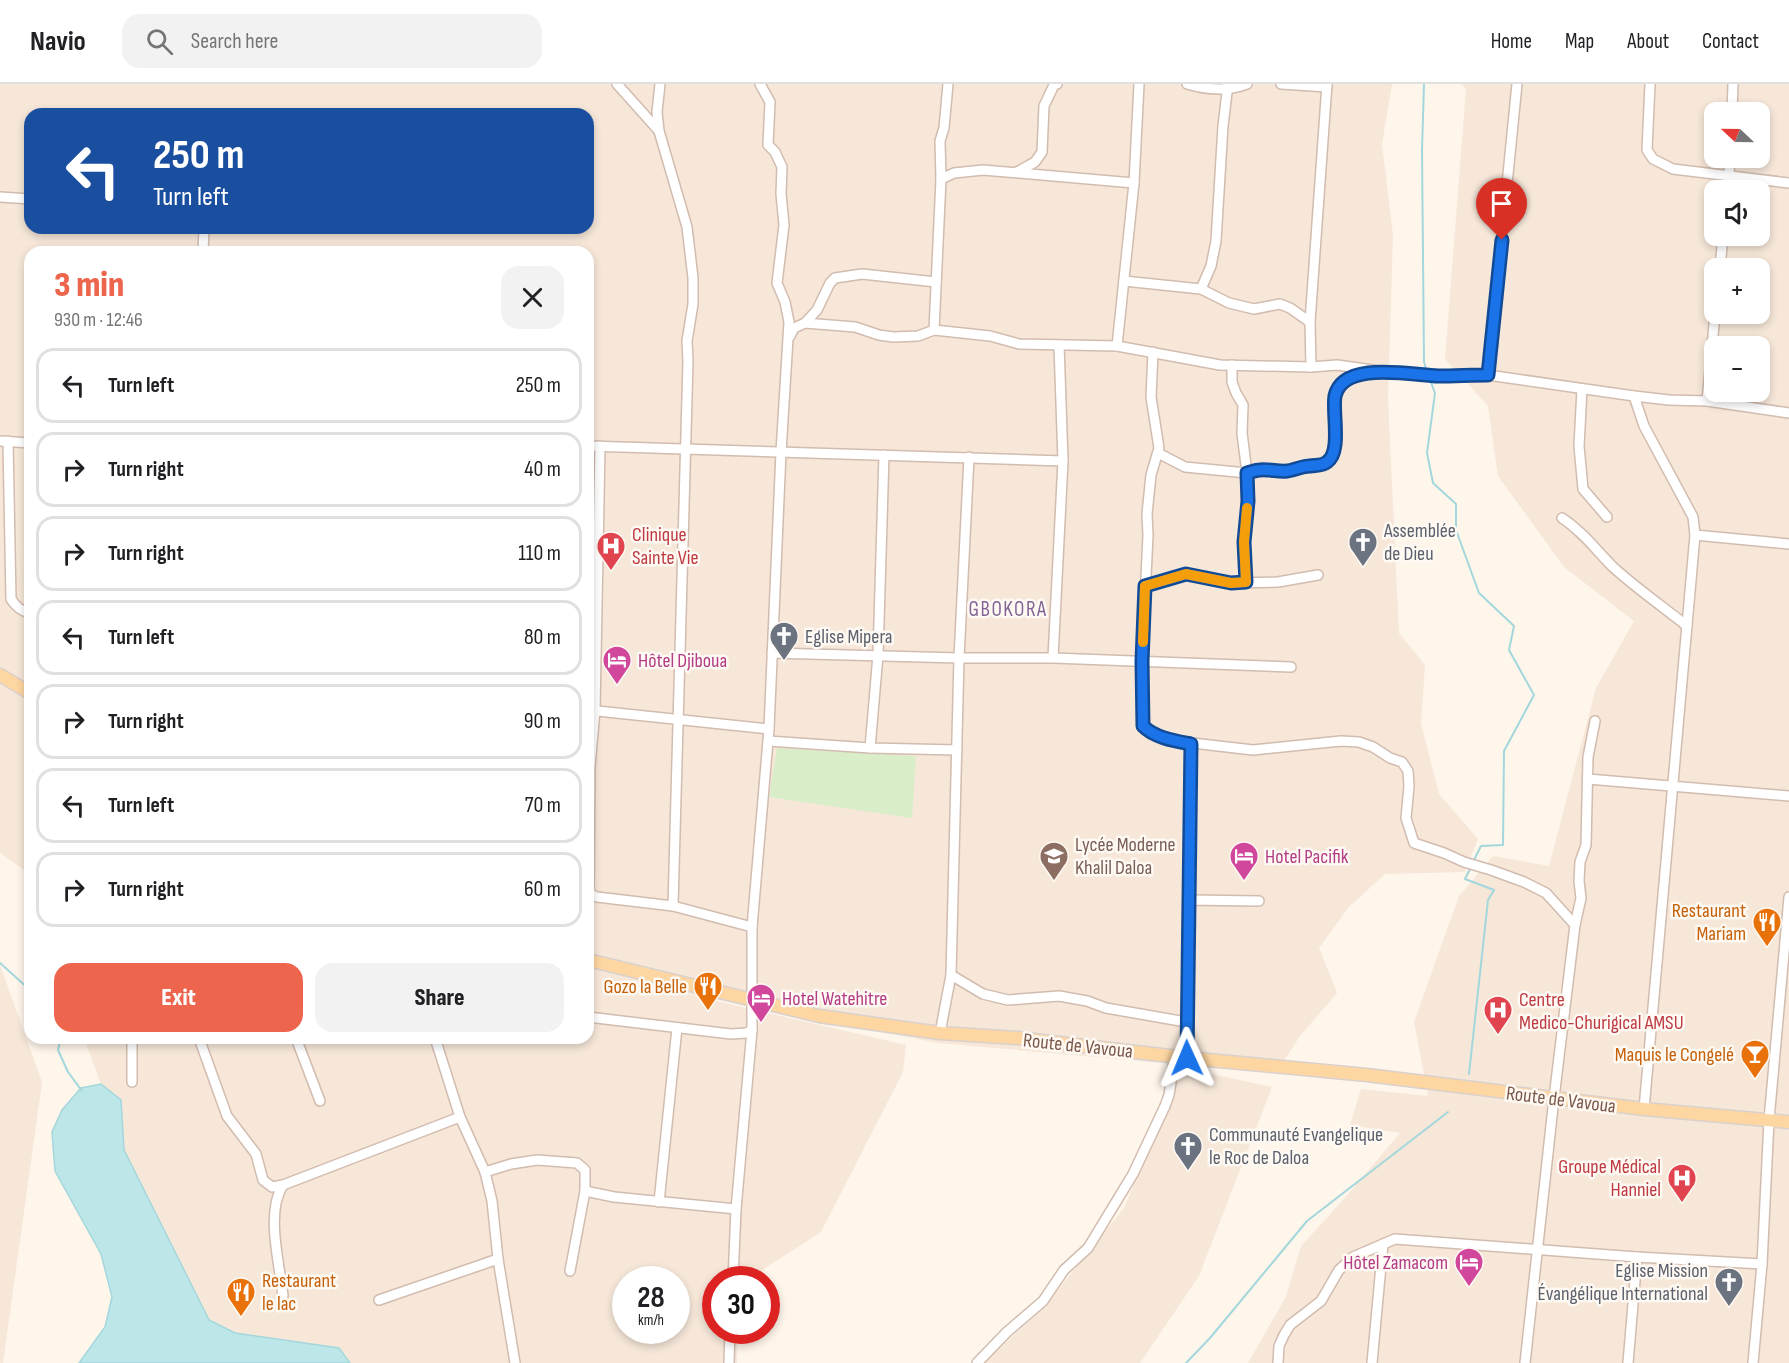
<!DOCTYPE html>
<html lang="en">
<head>
<meta charset="utf-8">
<style>
  body { margin:0; font-family:"Sofia Sans Condensed",sans-serif; background:#f2f2f2; color:#202124; height:100vh; display:flex; flex-direction:column; font-size:22px; white-space:nowrap }
  * { box-sizing:border-box; margin:0 }
  p { font-size:20px; color:#757577 }
  .icon { flex:none; width:33px; height:33px; fill:none; stroke:currentColor; stroke-width:2; stroke-linecap:round; stroke-linejoin:round }
  .map { position:relative; flex:1; overflow:hidden }
  .details { position:absolute; left:24px; top:162px; width:570px; height:798px; display:flex; flex-direction:column; background:#fff; border-radius:18px; box-shadow:0 3px 9px #0003 }
  .details>* { flex:none }
  .banner { position:absolute; left:24px; top:24px; width:570px; height:126px; border-radius:18px; box-shadow:0 3px 9px #0003; background:#1a4fa0; color:#fff; overflow:hidden }
  .needle { width:39px; rotate:292deg }
  .tools { position:absolute; left:1704px; top:18px; display:grid; gap:12px }
  .tools a { display:grid; place-items:center; width:66px; height:66px; border-radius:12px; background:#fff; box-shadow:0 3px 9px #0003; font-size:30px }
  .speed { position:absolute; left:612px; top:1182px; display:flex; gap:12px; font-size:30px; font-weight:700; text-align:center }
  .speed>* { display:grid; place-content:center; width:78px; height:78px; border-radius:50%; background:#fff; box-shadow:0 3px 9px #0003; line-height:1 }
  .speed small { font-size:15px; font-weight:400 }
  .speed .limit { border:9px solid #d22; background:#fff; color:#111 }
  .pin { position:absolute; display:grid; place-items:center; width:51px; height:51px; color:#fff; margin:-62px -26px; border-radius:50% 50% 50% 0; rotate:-45deg; box-shadow:0 0 6px #0007 }
  .pin .icon { rotate:45deg }
  .me { position:absolute; width:66px; margin:-33px; rotate:359deg; stroke-linejoin:round; filter:drop-shadow(0 0 4px #0008) }
  .turn { display:flex; align-items:center; gap:21px; height:126px; padding:0 30px; font-size:27px }
  .turn .icon { width:78px; height:78px; stroke-width:2.5 }
  .turn b { display:block; font-size:42px; line-height:51px }
  .round { display:grid; place-items:center; flex:none; width:63px; height:63px; border-radius:18px; background:#f2f2f2 }
  .head { display:flex; align-items:center; justify-content:space-between; height:102px; padding:0 30px }
  h1 { font-size:36px; font-weight:800; line-height:45px; color:#ec654c }
  .primary-button { display:flex; gap:12px; margin-top:auto; padding:12px 30px }
  .primary-button a { flex:1; height:69px; border-radius:18px; background:#ec654c; color:#fff; font-size:24px; font-weight:800; line-height:69px; text-align:center }
  .primary-button a+a { background:#f2f2f2; color:#202124 }
  ul { padding:0; list-style:none }
  li { display:flex; align-items:center; gap:18px; height:75px; margin:0 12px 9px; padding:0 18px; border:3px solid #e0e0e0; border-radius:18px }
  li div { flex:1 }
  li b { display:block; font-size:22px }
  li em { font-style:normal }
  header { display:flex; align-items:center; gap:36px; box-sizing:border-box; height:84px; padding:0 30px; background:#fff; border-bottom:2px solid #e0e0e0 }
  header strong { font-size:28px }
  nav { display:flex; gap:33px; margin-inline-start:auto; font-size:21px }
  .search { width:420px; height:54px; background:#f2f2f2; display:flex; align-items:center; gap:15px; box-sizing:border-box; padding:0 21px; border-radius:18px; color:#757577; font-size:22px }
  .map>svg:first-child { display:block }
  .residential { fill:#f6e7d9; fill-rule:evenodd }
  .green { fill:#d9edc8 }
  .water { fill:#bde6e9; stroke:#a3d7dc; stroke-width:1.5 }
  .lines { fill:none; stroke-linecap:round; stroke-linejoin:round }
  .stream { stroke:#a3d7dc; stroke-width:2 }
  .minor-casing { stroke:#d2bcaf; stroke-width:12 }
  .major-casing { stroke:#dad1cd; stroke-width:15 }
  .minor { stroke:#fff; stroke-width:9 }
  .major { stroke:#fed6a2; stroke-width:12 }
  .route-casing { stroke:#114b97; stroke-width:15 }
  .route { stroke:#1a73e8; stroke-width:10 }
  .slow { stroke:#f59e0b; stroke-width:10 }
  .labels { text-anchor:middle; stroke-width:5; stroke-linejoin:round; paint-order:stroke }
  .worship-label { font-size:20px; fill:#5b616d; stroke:#fff9f3; text-anchor:start }
  .health-label { font-size:20px; fill:#be3a42; stroke:#fff9f3; text-anchor:start }
  .hotel-label { font-size:20px; fill:#b23c85; stroke:#fff9f3; text-anchor:start }
  .education-label { font-size:20px; fill:#785e54; stroke:#fff9f3; text-anchor:start }
  .food-label { font-size:20px; fill:#c56008; stroke:#fff9f3; text-anchor:end }
  .street-label { font-size:20px; fill:#7b594b; stroke:#fff9f3 }
  .neighbourhood-label { font-size:21px; letter-spacing:1.5px; fill:#826497; stroke:#fff9f3 }
</style>
</head>
<body>
<header>
<strong>Navio</strong>
<div class="search"><svg class="icon" aria-label="search" viewBox="0 0 24 24"><circle cx="10" cy="10" r="6"/><path d="M15 15l6 6"/></svg>Search here</div>
<nav><a>Home</a><a>Map</a><a>About</a><a>Contact</a></nav>
</header>
<div class="map">
<svg width="1789" height="1279" viewBox="0 0 1789 1279">
  <rect width="100%" height="100%" fill="#fef5eb"/>
  <g class="residential">
    <path d="M0,0H1392L1382,60L1393,151L1388,316L1399,549L1425,581L1421,639L1439,710L1478,755L1465,788L1385,790L1348,824L1319,864L1337,909L1300,952L1276,989L938,959L678,908L906,961L903,988L821,1148L748,1195L716,1196V1246L738,1247L737,1279H350L339,1264L235,1249L209,1236L124,1066L121,1016L101,1000L84,954H588V168H30V804L24,786L0,769ZM30,30H588V144H30ZM626,1196H676V1246H626Z"/>
    <path d="M1461,0H1789V1279H1248L1286,1213L1301,1162L1344,1115L1400,1049L1350,1041L1361,1005L1428,1012L1414,938L1459,812L1493,772L1549,782L1596,604L1634,537L1564,483L1498,392L1488,322L1445,275L1466,5ZM1714,28H1760V74H1714ZM1714,106H1760V152H1714ZM1714,184H1760V230H1714ZM1714,262H1760V308H1714Z"/>
    <polygon points="0,881 42,998 3,1279 0,1279"/>
    <polygon points="1183,984 1272,1003 1199,1192 1140,1279 984,1279 1044,1223 1124,1124"/>
  </g>
  <polygon class="green" points="777,664 916,672 912,734 769,713"/>
  <polygon class="water" points="101,1000 121,1016 124,1066 209,1236 235,1249 339,1264 350,1279 79,1279 105,1243 112,1213 101,1170 55,1087 52,1048 62,1026 81,1004"/>
  <g class="lines">
    <g class="stream">
      <polyline points="1424,0 1422,66 1424,278 1427,288"/>
      <polyline points="1430,296 1435,309 1427,369 1433,399 1456,420 1456,446 1479,509 1514,542 1509,566 1534,611 1504,667 1503,761 1481,762 1473,778"/>
      <polyline points="0,879 30,906"/>
      <polyline points="61,954 58,966 68,988 82,1007"/>
      <polyline points="1469,990 1488,816 1494,806 1465,795 1471,783"/>
      <polyline points="1186,1279 1210,1254 1307,1137 1448,1028"/>
    </g>
    <g class="minor-casing">
      <g id="minor">
        <polyline points="617,0 659,47"/>
        <polyline points="660,0 657,28 659,47 687,143 693,194 693,220 687,257 688,277 673,822 752,843"/>
        <path d="M1187,0C1207,6 1228,7 1247,0"/>
        <polyline points="1281,0 1327,3"/>
        <polyline points="1650,0 1647,66 1653,75 1673,85 1789,99"/>
        <polyline points="1732,28 1733,0"/>
        <polyline points="1017,88 1035,78 1042,68 1044,22 1054,1 1057,0"/>
        <polyline points="941,95 954,89 983,86 1134,99"/>
        <polyline points="1728,106 1730,74"/>
        <polyline points="0,113 30,115"/>
        <polyline points="203,168 204,144"/>
        <polyline points="1720,184 1723,152"/>
        <polyline points="1124,197 1201,205 1229,219 1254,225 1280,220 1290,224 1310,238"/>
        <polyline points="1201,205 1211,182 1216,157 1223,42 1228,0"/>
        <polyline points="805,239 817,226 830,199 835,194 862,190 936,198"/>
        <polyline points="934,246 941,95 940,57 944,44 948,0"/>
        <polyline points="790,252 794,244 805,239 855,243 879,251 893,253 918,252 934,246 990,252 1019,260 1117,262 1220,281 1311,283 1337,281 1401,290 1439,292 1488,291 1634,312 1669,316 1707,317 1789,329"/>
        <polyline points="1117,262 1134,99 1139,0"/>
        <polyline points="1153,268 1151,313 1159,364 1151,391 1147,430 1148,451 1142,577 1143,642 1149,649 1175,657 1253,666 1341,657 1359,658 1373,663 1390,674 1402,678 1408,687 1409,702 1406,734 1414,759 1444,769 1464,778 1491,786 1524,798 1546,809 1575,841"/>
        <polyline points="1232,281 1232,298 1236,309 1243,321 1242,349 1247,389 1248,417 1244,458 1246,498"/>
        <polyline points="1311,283 1310,238 1327,0"/>
        <polyline points="1488,291 1517,0"/>
        <polyline points="1582,305 1579,362 1583,405 1607,433"/>
        <polyline points="1634,312 1644,342 1693,433 1695,451 1644,1025"/>
        <polyline points="1707,317 1715,230"/>
        <polyline points="0,357 30,359"/>
        <path d="M8,357L11,515C16,523 21,527 30,529"/>
        <polyline points="588,362 1063,377"/>
        <polyline points="600,362 595,626 590,683 589,806 592,811 597,813 673,822"/>
        <polyline points="1158,369 1185,383 1247,389 1260,386 1287,387 1325,380 1331,375 1334,366 1335,314 1337,305 1343,297 1356,291 1372,288"/>
        <path d="M1562,434C1582,447 1596,466 1613,483C1636,504 1662,522 1687,542"/>
        <polyline points="1695,451 1789,460"/>
        <polyline points="1145,502 1187,490 1231,499 1278,498 1318,491"/>
        <polyline points="772,569 959,574 1053,574 1291,583"/>
        <polyline points="1053,574 1063,377 1059,261"/>
        <polyline points="588,626 769,645"/>
        <polyline points="768,657 870,664 957,666"/>
        <polyline points="870,664 878,571 884,371"/>
        <polyline points="1588,695 1789,712"/>
        <polyline points="1188,816 1191,660"/>
        <polyline points="951,891 983,910 1008,916 1059,912 1087,917 1106,924 1186,938"/>
        <polyline points="588,933 731,950 746,949 752,946"/>
        <polyline points="940,949 951,891 959,574 969,373"/>
        <polyline points="132,954 132,998"/>
        <polyline points="199,954 227,1032 256,1070 263,1096 272,1103 283,1101 460,1033"/>
        <polyline points="296,954 320,1017"/>
        <polyline points="435,954 460,1033 485,1088 492,1117 498,1175 515,1279"/>
        <polyline points="1187,974 1188,816 1259,817"/>
        <polyline points="485,1088 511,1080 537,1076 577,1079 585,1086 585,1107 614,1113 736,1125"/>
        <polyline points="659,1118 677,944"/>
        <polyline points="570,1187 585,1107"/>
        <polyline points="733,1196 736,1125 752,946 752,843 769,645 781,368 789,238 785,218 777,199 784,141 781,110 782,83 775,68 768,61 770,18 760,0"/>
        <path d="M283,1212C280,1180 265,1129 283,1101"/>
        <polyline points="379,1216 498,1175"/>
        <polyline points="729,1279 730,1246"/>
        <polyline points="977,1279 1007,1248 1043,1217 1064,1186 1088,1164 1133,1090 1165,1022 1169,1011 1175,972"/>
        <polyline points="1278,1279 1279,1262 1284,1251 1290,1241 1321,1217 1339,1186 1353,1173 1395,1155 1637,1173 1762,1180"/>
        <polyline points="1372,1279 1383,1160"/>
        <polyline points="1525,1279 1554,1014 1575,841 1581,814 1579,797 1580,778 1586,761 1588,673 1595,637"/>
        <polyline points="1628,1279 1637,1173"/>
        <polyline points="1753,1279 1762,1180 1769,1036 1789,813"/>
      </g>
    </g>
    <g class="major-casing">
      <g id="major">
        <polyline points="0,591 30,609"/>
        <polyline points="588,876 819,932 940,949 1017,954 1187,974 1367,991 1644,1025 1789,1038"/>
      </g>
    </g>
    <use href="#minor" class="minor"/>
    <use href="#major" class="major"/>
  </g>
  <g class="lines">
    <g class="route-casing">
      <path id="route" d="M1187,974L1191,660C1175,657 1155,654 1143,642L1142,577L1145,502L1186,490L1231,499L1246,498L1244,458L1248,417L1247,389C1251,388 1256,386 1260,386C1269,385 1279,388 1287,387C1295,386 1302,382 1310,382C1316,381 1322,382 1327,378C1342,368 1332,328 1335,312C1343,276 1411,291 1438,292C1455,292 1472,291 1488,291L1502,156"/>
    </g>
    <use href="#route" class="route"/>
    <polyline class="slow" points="1143,558 1145,502 1186,490 1231,499 1246,498 1244,458 1247,424"/>
  </g>
  <defs>
    <g id="church-pin" transform="scale(1.5)"><path d="M0 17L-7.5 6A9.5 9.5 0 1 1 7.5 6Z" fill="#6b7280" stroke="#fff9f3"/><path d="M-1.2-6h2.4v3.5h3.3v2.4h-3.3V6h-2.4V-.1h-3.3v-2.4h3.3Z" fill="#fff"/></g>
    <g id="hospital-pin" transform="scale(1.5)"><path d="M0 17L-7.5 6A9.5 9.5 0 1 1 7.5 6Z" fill="#e0444e" stroke="#fff9f3"/><path d="M-5-5h3v3.5h4V-5h3V5h-3V1.5h-4V5h-3Z" fill="#fff"/></g>
    <g id="hotel-pin" transform="scale(1.5)"><path d="M0 17L-7.5 6A9.5 9.5 0 1 1 7.5 6Z" fill="#d1479c" stroke="#fff9f3"/><path d="M-6-4.5h1.5V1H6V5H4.5V3h-9V5H-6ZM-4 0a1.8 1.8 0 1 1 3.6 0ZM.5 0V-2.5h3Q6-2.5 6 0Z" fill="#fff"/></g>
    <g id="school-pin" transform="scale(1.5)"><path d="M0 17L-7.5 6A9.5 9.5 0 1 1 7.5 6Z" fill="#8d6e63" stroke="#fff9f3"/><path d="M0-5L7-2L0 1L-7-2ZM-4 1L0 2.5L4 1V4Q0 6-4 4Z" fill="#fff"/></g>
    <g id="restaurant-pin" transform="scale(1.5)"><path d="M0 17L-7.5 6A9.5 9.5 0 1 1 7.5 6Z" fill="#e8710a" stroke="#fff9f3"/><path d="M-5-6h1v4h1v-4h1v4h1v-4h1v5L-1.5 .5V6h-2V.5L-5-1ZM5-6V6H3V1.5H1.5Q1.5-4 5-6Z" fill="#fff"/></g>
    <g id="bar-pin" transform="scale(1.5)"><path d="M0 17L-7.5 6A9.5 9.5 0 1 1 7.5 6Z" fill="#e8710a" stroke="#fff9f3"/><path d="M-6-5H6L.8 .8V4.5H3.5V6h-7V4.5H-.8V.8Z" fill="#fff"/></g>
  </defs>
  <g fill-rule="evenodd">
    <use href="#church-pin" x="1363" y="458"/>
    <use href="#hospital-pin" x="611" y="462"/>
    <use href="#church-pin" x="784" y="552"/>
    <use href="#hotel-pin" x="617" y="576"/>
    <use href="#school-pin" x="1054" y="772"/>
    <use href="#hotel-pin" x="1244" y="772"/>
    <use href="#restaurant-pin" x="1767" y="838"/>
    <use href="#restaurant-pin" x="708" y="902"/>
    <use href="#hotel-pin" x="761" y="914"/>
    <use href="#hospital-pin" x="1498" y="926"/>
    <use href="#bar-pin" x="1755" y="970"/>
    <use href="#church-pin" x="1188" y="1062"/>
    <use href="#hospital-pin" x="1682" y="1094"/>
    <use href="#hotel-pin" x="1469" y="1178"/>
    <use href="#church-pin" x="1729" y="1198"/>
    <use href="#restaurant-pin" x="241" y="1208"/>
  </g>
  <g class="labels">
    <g class="worship-label">
      <text x="1384" y="453">Assemblée<tspan x="1384" dy="23">de Dieu</tspan></text>
      <text x="805" y="559">Eglise Mipera</text>
      <text x="1209" y="1057">Communauté Evangelique<tspan x="1209" dy="23">le Roc de Daloa</tspan></text>
      <text x="1708" y="1193" text-anchor="end">Eglise Mission<tspan x="1708" dy="23">Évangélique International</tspan></text>
    </g>
    <g class="health-label">
      <text x="632" y="457">Clinique<tspan x="632" dy="23">Sainte Vie</tspan></text>
      <text x="1519" y="922">Centre<tspan x="1519" dy="23">Medico-Churigical AMSU</tspan></text>
      <text x="1661" y="1089" text-anchor="end">Groupe Médical<tspan x="1661" dy="23">Hanniel</tspan></text>
    </g>
    <g class="hotel-label">
      <text x="638" y="583">Hôtel Djiboua</text>
      <text x="1265" y="779">Hotel Pacifik</text>
      <text x="782" y="921">Hotel Watehitre</text>
      <text x="1448" y="1185" text-anchor="end">Hôtel Zamacom</text>
    </g>
    <g class="education-label">
      <text x="1075" y="767">Lycée Moderne<tspan x="1075" dy="23">Khalil Daloa</tspan></text>
    </g>
    <g class="food-label">
      <text x="1746" y="833">Restaurant<tspan x="1746" dy="23">Mariam</tspan></text>
      <text x="687" y="909">Gozo la Belle</text>
      <text x="1734" y="977">Maquis le Congelé</text>
      <text x="262" y="1203" text-anchor="start">Restaurant<tspan x="262" dy="23">le lac</tspan></text>
    </g>
    <g class="street-label">
      <text transform="translate(1078 961) rotate(6)" y="7">Route de Vavoua</text>
      <text transform="translate(1561 1015) rotate(7)" y="7">Route de Vavoua</text>
    </g>
    <g class="neighbourhood-label">
      <text x="1008" y="532">GBOKORA</text>
    </g>
  </g>
</svg>
<div class="tools">
<a><svg class="needle" viewBox="-14 -14 28 28"><path d="M0-13l5 13h-10z" fill="#e53935"/><path d="M0 13l5-13h-10z" fill="#757577"/></svg></a>
<a><svg class="icon" aria-label="sound" viewBox="0 0 24 24"><path d="M4 9h4l5-4v14l-5-4H4zM17 9q2 3 0 6"/></svg></a>
<a>+</a>
<a>−</a>
</div>
<div class="speed"><div>28<small>km/h</small></div><div class="limit">30</div></div>
<div class="pin" style="left:1502px;top:156px;background:#d93025"><svg class="icon" aria-label="arrive" viewBox="0 0 24 24"><path d="M6 21V4h12l-3 4 3 4H6"/></svg></div>
<svg class="me" style="left:1187px;top:974px" viewBox="-20 -20 40 40"><path d="M0-17L14 15 0 8-14 15z" fill="#1a73e8" stroke="#fff" stroke-width="4"/></svg>
<div class="banner">
<div class="turn"><svg class="icon" aria-label="left" viewBox="0 0 24 24"><path d="M17 20v-9H6M10 6l-5 5 5 5"/></svg><div><b>250 m</b>Turn left</div></div>
</div>
<section class="details">
<div class="head"><div><h1>3 min</h1><p>930 m · 12:46</p></div><a class="round"><svg class="icon" aria-label="close" viewBox="0 0 24 24"><path d="M6 6l12 12M18 6L6 18"/></svg></a></div>
<ul>
<li><svg class="icon" aria-label="left" viewBox="0 0 24 24"><path d="M17 20v-9H6M10 6l-5 5 5 5"/></svg><div><b>Turn left</b></div><em>250 m</em></li>
<li><svg class="icon" aria-label="right" viewBox="0 0 24 24"><path d="M7 20v-9h11M14 6l5 5-5 5"/></svg><div><b>Turn right</b></div><em>40 m</em></li>
<li><svg class="icon" aria-label="right" viewBox="0 0 24 24"><path d="M7 20v-9h11M14 6l5 5-5 5"/></svg><div><b>Turn right</b></div><em>110 m</em></li>
<li><svg class="icon" aria-label="left" viewBox="0 0 24 24"><path d="M17 20v-9H6M10 6l-5 5 5 5"/></svg><div><b>Turn left</b></div><em>80 m</em></li>
<li><svg class="icon" aria-label="right" viewBox="0 0 24 24"><path d="M7 20v-9h11M14 6l5 5-5 5"/></svg><div><b>Turn right</b></div><em>90 m</em></li>
<li><svg class="icon" aria-label="left" viewBox="0 0 24 24"><path d="M17 20v-9H6M10 6l-5 5 5 5"/></svg><div><b>Turn left</b></div><em>70 m</em></li>
<li><svg class="icon" aria-label="right" viewBox="0 0 24 24"><path d="M7 20v-9h11M14 6l5 5-5 5"/></svg><div><b>Turn right</b></div><em>60 m</em></li>
</ul>
<div class="primary-button"><a>Exit</a><a>Share</a></div>
</section>
</div>
</body>
</html>
